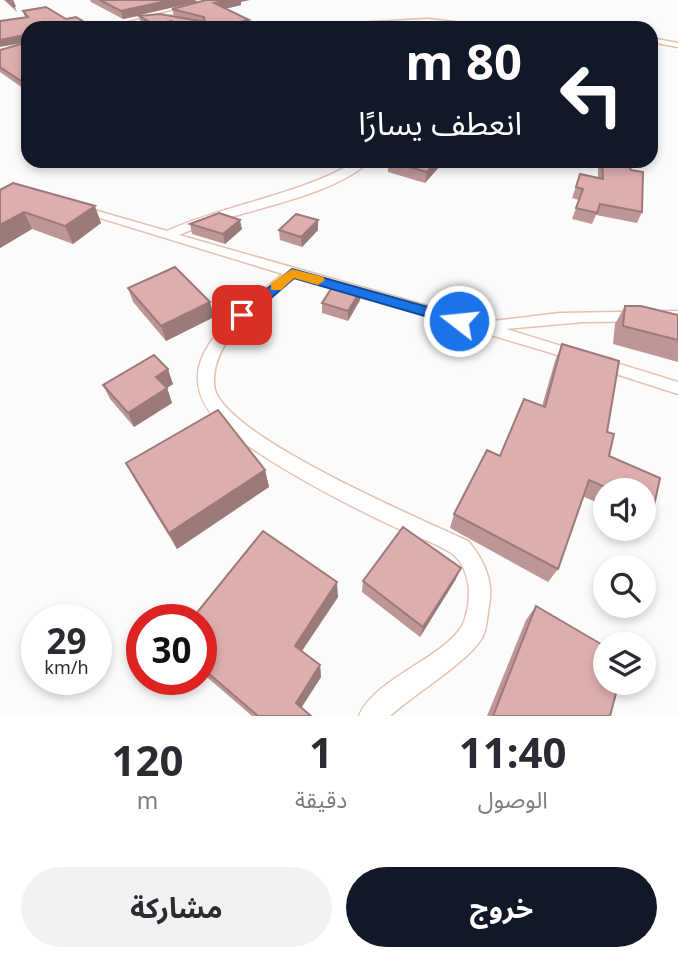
<!DOCTYPE html>
<html lang="ar">
<head>
<meta charset="utf-8">
<style>
  body { margin:0; font-family:"Noto Sans","Noto Sans Arabic",sans-serif; background:#f2f2f3; color:#2b2b33; direction:rtl; height:100vh; display:flex; flex-direction:column; font-size:26px; white-space:nowrap }
  * { box-sizing:border-box; margin:0 }
  p { font-size:23px; color:#7c7c81 }
  .icon { flex:none; width:38px; height:38px; fill:none; stroke:currentColor; stroke-width:2; stroke-linecap:round; stroke-linejoin:round }
  .map { position:relative; height:716px; overflow:hidden; direction:ltr }
  .side { display:flex; flex-direction:column; background:#fff; flex:1 }
  .side>* { flex:none }
  .banner { position:absolute; left:21px; top:21px; width:637px; height:147px; border-radius:21px; box-shadow:0 4px 10px #0003; direction:rtl; background:#111827; color:#fff; overflow:hidden }
  .buttons { position:absolute; left:593px; top:478px; display:grid; gap:14px }
  .buttons a { display:grid; place-items:center; width:63px; height:63px; border-radius:50%; background:#fff; box-shadow:0 4px 10px #0003; font-size:35px }
  .speed { position:absolute; left:21px; top:604px; display:flex; gap:14px; font-size:35px; font-weight:700; text-align:center }
  .speed>* { display:grid; place-content:center; width:91px; height:91px; border-radius:50%; background:#fff; box-shadow:0 4px 10px #0003; line-height:1 }
  .speed small { font-size:18px; font-weight:400 }
  .speed .limit { border:10px solid #d22; background:#fff; color:#111 }
  .pin { position:absolute; display:grid; place-items:center; width:60px; height:60px; color:#fff; margin:-30px; border-radius:14px; box-shadow:0 4px 10px #0006 }
  .me { position:absolute; width:77px; margin:-38px; rotate:286deg; stroke-linejoin:round; filter:drop-shadow(0 0 5px #0008) }
  .turn { display:flex; align-items:center; gap:24px; height:147px; padding:0 21px; font-size:32px }
  .turn .icon { width:91px; height:91px; stroke-width:2.5 }
  .turn b { display:block; font-size:49px; line-height:60px }
  .eta { display:flex; justify-content:space-evenly; align-items:center; height:119px; text-align:center }
  .eta b { font-size:42px; font-weight:700; line-height:49px }
  .primary-button { display:flex; gap:14px; margin-top:auto; padding:14px 21px }
  .primary-button a { flex:1; height:80px; border-radius:42px; background:#111827; color:#fff; font-size:28px; font-weight:700; line-height:80px; text-align:center }
  .primary-button a+a { background:#f2f2f3; color:#2b2b33 }
  .map>svg:first-child { display:block }
  .lines { fill:none; stroke-linecap:round; stroke-linejoin:round }
  .minor-casing { stroke:#e3c2af; stroke-width:3 }
  .minor { fill:#fff; fill-rule:evenodd }
  .wall { fill:#bf9696 }
  .shaded-wall { fill:#9b7a7a }
  .building { fill:#deaeae; stroke:#9b7a7a; stroke-width:2 }
  .route { fill:#1a73e8; stroke:#114b97; stroke-width:2 }
  .slow { fill:#f59e0b }
</style>
</head>
<body>
<div class="map">
<svg width="678" height="716" viewBox="0 0 678 716">
  <rect width="100%" height="100%" fill="#fbfbfb"/>
  <g class="lines">
    <g class="minor-casing">
      <g id="minor">
        <polygon points="197,0 203,0 207,5 118,28 106,28 200,4"/>
        <polygon points="428,19 504,28 428,23 268,28"/>
        <polygon points="651,38 678,43 678,47 651,42"/>
        <path d="M357,161H370C328,200 234,210 179,235L484,322L560,313L678,311V321L583,322L506,329L678,382V394L548,352L295,277C263,304 212,337 214,384C215,433 423,520 468,541C484,560 494,581 489,606C487,616 487,629 482,638C468,662 414,694 390,716H359C375,678 442,659 462,626C466,619 469,603 469,595C469,581 465,566 455,556C443,545 404,532 388,524C338,500 290,475 244,443C149,378 220,324 283,274L74,210L80,206L167,231C230,203 297,196 357,161Z"/>
      </g>
    </g>
    <use href="#minor" class="minor"/>
  </g>
  <g class="wall">
    <polygon points="4,0 12,0 17,12"/>
    <polygon points="90,0 195,0 196,2 139,15 174,16 172,9 241,2 241,5 225,9 249,20 249,28 148,28 141,24 139,16 123,19 91,2"/>
    <polygon points="46,7 28,28 27,91 0,72 0,50 23,43 25,17 23,11"/>
    <polygon points="388,161 460,161 455,165 444,162 425,183 388,172"/>
    <polygon points="601,161 627,161 642,212 637,223 596,215 592,224 572,219 579,200 572,198 580,174 598,178 598,168"/>
    <polygon points="0,190 101,223 73,244 32,229 0,248"/>
    <polygon points="318,220 318,230 302,247 280,240 279,230"/>
    <polygon points="190,224 242,229 225,244 192,234"/>
    <polygon points="128,288 214,317 166,341 133,302"/>
    <polygon points="361,290 360,300 348,321 322,313 322,303"/>
    <polygon points="625,306 678,315 678,362 613,344 615,324"/>
    <polygon points="562,344 619,361 607,432 614,434 609,456 660,478 652,515 644,524 644,490 606,490 606,506 584,497 558,569 548,582 450,528 454,514 487,450 500,456 524,399 542,406 555,361"/>
    <polygon points="173,384 167,388 172,403 134,427 110,399 103,385"/>
    <polygon points="126,463 265,470 269,487 177,549 135,480"/>
    <polygon points="456,579 420,637 362,592 363,581"/>
    <polygon points="338,597 302,651 320,665 321,677 301,708 311,716 252,716 201,672 201,620"/>
    <polygon points="536,606 610,716 487,716 526,620"/>
  </g>
  <g class="shaded-wall">
    <polygon points="171,0 195,0 196,2 123,19 121,11"/>
    <polygon points="229,0 250,0 241,2 241,5 215,11 214,3"/>
    <polygon points="249,20 249,28 213,28"/>
    <polygon points="171,21 172,28 156,28 155,25"/>
    <polygon points="25,35 28,42 0,47 0,40"/>
    <polygon points="28,82 28,91 27,91 24,83"/>
    <polygon points="436,161 444,161 425,183 427,172"/>
    <polygon points="95,206 101,223 73,244 65,226"/>
    <polygon points="24,212 32,229 0,248 0,225"/>
    <polygon points="240,220 242,229 225,244 223,234"/>
    <polygon points="318,220 318,230 302,247 301,237"/>
    <polygon points="361,290 360,300 348,321 348,311"/>
    <polygon points="210,302 214,317 166,341 161,326"/>
    <polygon points="168,369 173,384 162,391 156,377"/>
    <polygon points="167,388 172,403 134,427 128,413"/>
    <polygon points="265,470 269,487 177,549 169,533"/>
    <polygon points="461,568 456,579 420,637 423,627"/>
    <polygon points="337,582 338,597 297,658 295,646"/>
    <polygon points="320,665 321,677 298,713 296,703"/>
  </g>
  <g class="building">
    <polygon points="7,0 12,0 15,7"/>
    <polygon points="100,0 171,0 121,11"/>
    <polygon points="206,0 229,0 214,3 249,20 213,28 188,28 171,21 155,25 139,16 160,14 205,22 204,17 172,9"/>
    <polygon points="46,7 66,19 76,17 94,28 28,28 28,82 24,83 0,67 0,50 28,42 25,35 0,40 0,21 28,17 23,11"/>
    <polygon points="388,161 436,161 427,172"/>
    <polygon points="602,161 627,161 631,170 643,172 642,212 600,204 597,213 576,208 583,189 576,187 580,174 603,179"/>
    <polygon points="13,183 95,206 65,226 24,212 0,225 0,190"/>
    <polygon points="219,213 240,220 223,234 190,224"/>
    <polygon points="296,214 318,220 301,237 279,230"/>
    <polygon points="175,267 210,302 161,326 128,288"/>
    <polygon points="335,283 361,290 348,311 322,303"/>
    <polygon points="625,306 641,306 678,315 678,340 623,326"/>
    <polygon points="562,344 619,361 607,432 614,434 609,456 660,478 652,515 644,512 644,490 612,490 589,480 558,569 454,514 487,450 500,456 524,399 545,407"/>
    <polygon points="154,355 168,369 156,377 167,388 128,413 103,385"/>
    <polygon points="218,410 265,470 169,533 126,463"/>
    <polygon points="403,527 461,568 423,627 363,581"/>
    <polygon points="263,531 337,582 295,646 320,665 296,703 311,716 258,716 201,667 201,620 191,620"/>
    <polygon points="536,606 606,647 606,682 619,682 610,716 493,716"/>
  </g>
  <polygon class="route" points="292,269 464,317 466,321 459,326 294,278 247,319 237,319 235,315 237,312"/>
  <polygon class="slow" points="292,269 323,277 325,280 318,285 294,278 281,290 271,290 271,283"/>
</svg>
<div class="buttons">
<a><svg class="icon" aria-label="sound" viewBox="0 0 24 24"><path d="M4 9h4l5-4v14l-5-4H4zM17 9q2 3 0 6"/></svg></a>
<a><svg class="icon" aria-label="search" viewBox="0 0 24 24"><circle cx="10" cy="10" r="6"/><path d="M15 15l6 6"/></svg></a>
<a><svg class="icon" aria-label="layers" viewBox="0 0 24 24"><path d="M12 4l9 5-9 5-9-5zM3 14l9 5 9-5"/></svg></a>
</div>
<div class="speed"><div>29<small>km/h</small></div><div class="limit">30</div></div>
<div class="pin" style="left:242px;top:315px;background:#d93025"><svg class="icon" aria-label="arrive" viewBox="0 0 24 24"><path d="M6 21V4h12l-3 4 3 4H6"/></svg></div>
<svg class="me" style="left:459px;top:321px" viewBox="-20 -20 40 40"><circle r="17" fill="#1a73e8" stroke="#fff" stroke-width="3"/><path d="M0-11L8 9 0 5-8 9z" fill="#fff"/></svg>
<div class="banner">
<div class="turn"><svg class="icon" aria-label="left" viewBox="0 0 24 24"><path d="M17 20v-9H6M10 6l-5 5 5 5"/></svg><div><b>80 m</b>انعطف يسارًا</div></div>
</div>
</div>
<section class="side">
<div class="eta">
<div><b>11:40</b><p>الوصول</p></div>
<div><b>1</b><p>دقيقة</p></div>
<div><b>120</b><p>m</p></div>
</div>
<div class="primary-button"><a>خروج</a><a>مشاركة</a></div>
</section>
</body>
</html>
